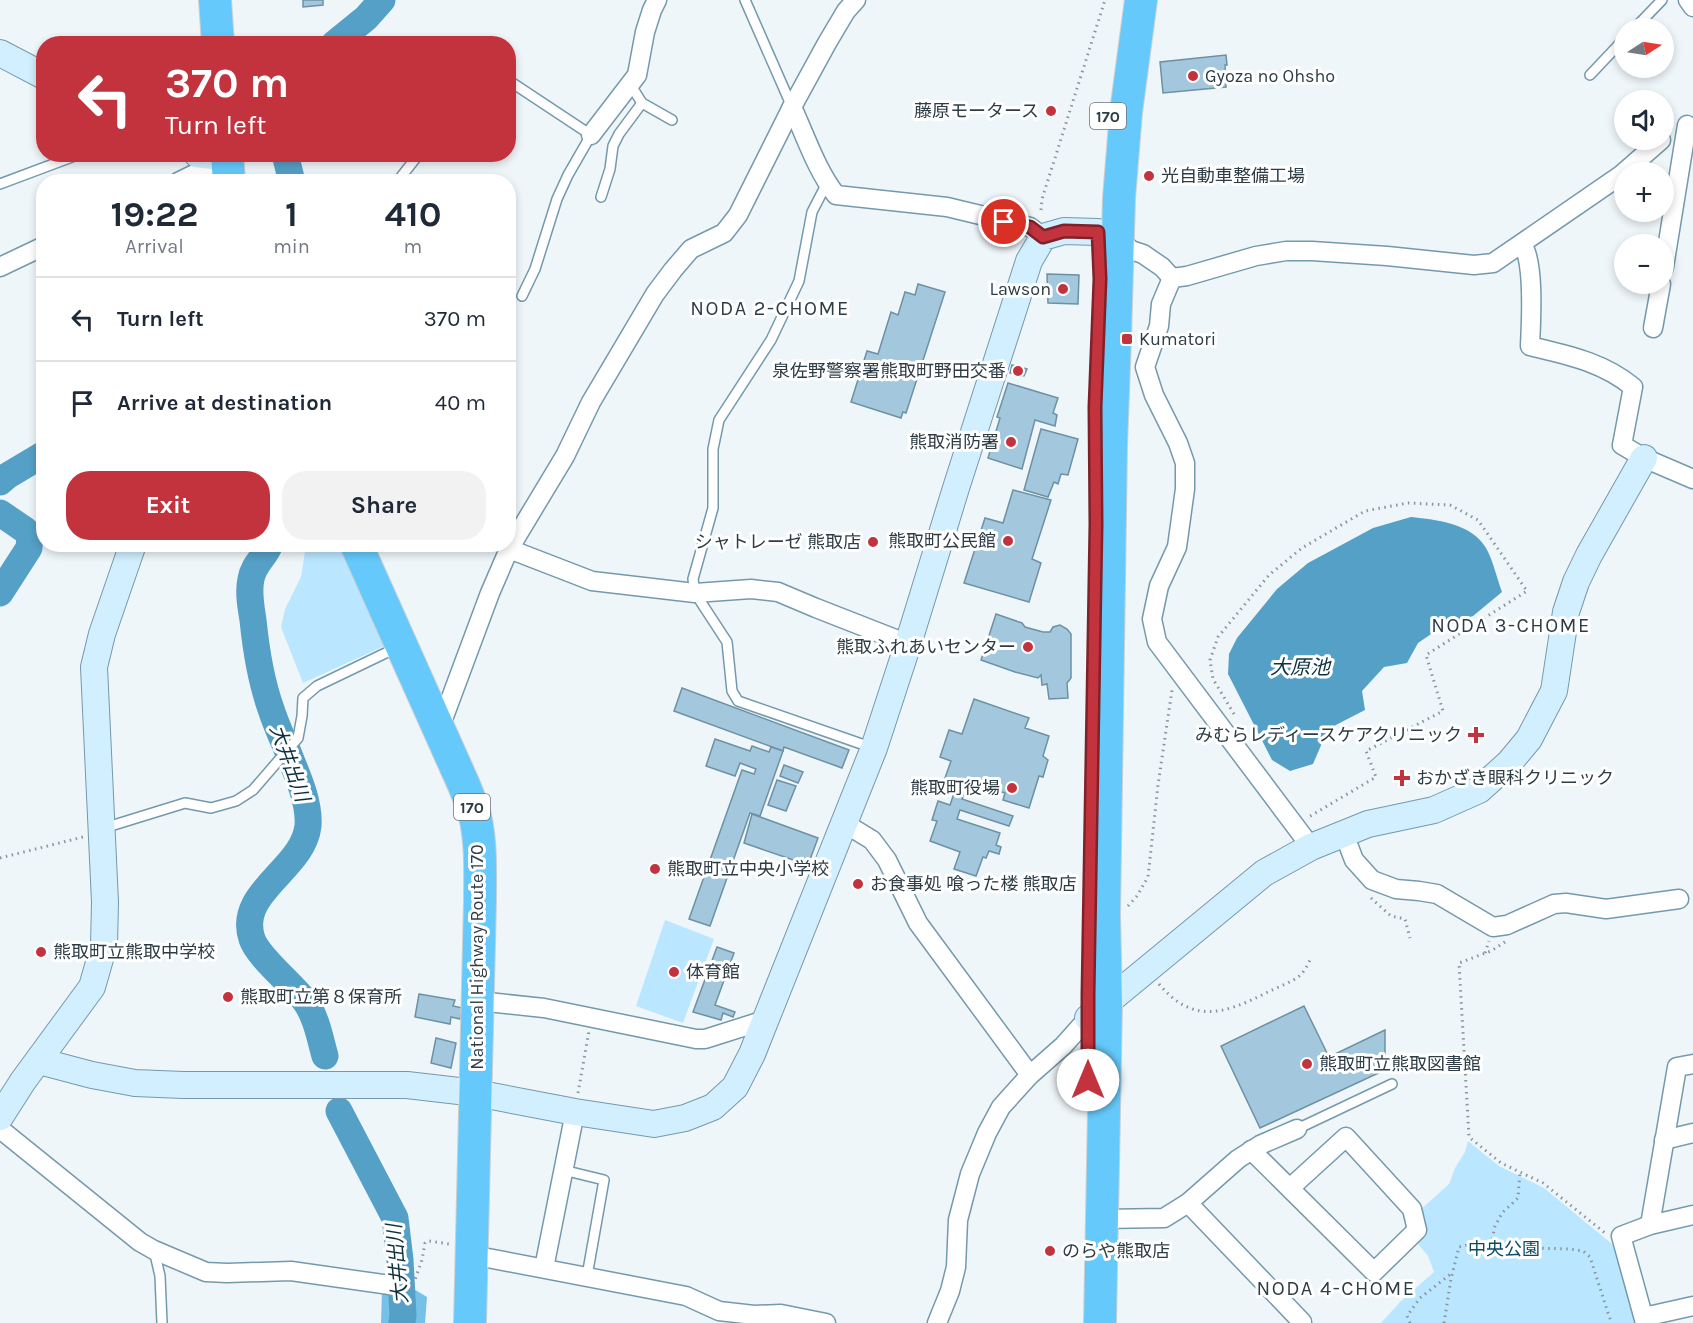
<!DOCTYPE html>
<html lang="en">
<head>
<meta charset="utf-8">
<style>
  body { margin:0; font-family:Karla,"Noto Sans JP",sans-serif; background:#f2f2f3; color:#1f2937; height:100vh; display:flex; flex-direction:column; font-size:22px; white-space:nowrap }
  * { box-sizing:border-box; margin:0 }
  p { font-size:20px; color:#747a83 }
  .icon { flex:none; width:33px; height:33px; fill:none; stroke:currentColor; stroke-width:2; stroke-linecap:round; stroke-linejoin:round }
  .map { position:relative; flex:1; overflow:hidden }
  .side { position:absolute; left:36px; top:174px; width:480px; height:378px; display:flex; flex-direction:column; background:#fff; border-radius:24px; box-shadow:0 3px 9px #0003 }
  .side>* { flex:none }
  .hud { position:absolute; left:36px; top:36px; width:480px; height:126px; border-radius:24px; box-shadow:0 3px 9px #0003; background:#c3333e; color:#fff; overflow:hidden }
  .needle { width:39px; rotate:78deg }
  .fabs { position:absolute; left:1614px; top:18px; display:grid; gap:12px }
  .fabs a { display:grid; place-items:center; width:60px; height:60px; border-radius:50%; background:#fff; box-shadow:0 3px 9px #0003; font-size:30px }
  .pin { position:absolute; display:grid; place-items:center; width:51px; height:51px; color:#fff; margin:-26px; border:3px solid #fff; border-radius:50%; box-shadow:0 2px 6px #0007 }
  .me { position:absolute; width:66px; margin:-33px; rotate:0deg; stroke-linejoin:round; filter:drop-shadow(0 0 4px #0008) }
  .turn { display:flex; align-items:center; gap:21px; height:126px; padding:0 30px; font-size:27px }
  .turn .icon { width:78px; height:78px; stroke-width:2.5 }
  .turn b { display:block; font-size:42px; line-height:51px }
  .eta { display:flex; justify-content:space-evenly; align-items:center; height:102px; text-align:center }
  .eta b { font-size:36px; font-weight:700; line-height:42px }
  .action { display:flex; gap:12px; margin-top:auto; padding:12px 30px }
  .action a { flex:1; height:69px; border-radius:24px; background:#c3333e; color:#fff; font-size:24px; font-weight:700; line-height:69px; text-align:center }
  .action a+a { background:#f2f2f3; color:#1f2937 }
  ul { padding:0; list-style:none }
  li { display:flex; align-items:center; gap:18px; height:84px; padding:0 30px; border-top:2px solid #e0e1e3 }
  li div { flex:1 }
  li b { display:block; font-size:22px }
  li em { font-style:normal }
  .map>svg:first-child { display:block }
  .green { fill:#bae7ff }
  .forest { fill:#76c1e7 }
  .water { fill:#55a0c6 }
  .lines { fill:none; stroke-linecap:round; stroke-linejoin:round }
  .river { stroke:#55a0c6; stroke-width:27 }
  .building { fill:#a3c8dd; stroke:#6d91a4; stroke-width:1.5 }
  .lane-casing { stroke:#7599ac; stroke-width:12 }
  .street-casing { stroke:#7599ac; stroke-width:21 }
  .secondary-casing { stroke:#7599ac; stroke-width:28 }
  .highway-casing { stroke:#cdd0d2; stroke-width:34 }
  .path { stroke:#89949b; stroke-width:3; stroke-dasharray:1.5 4.5; stroke-linecap:butt }
  .lane { stroke:#fff; stroke-width:9 }
  .street { stroke:#fff; stroke-width:18 }
  .secondary { stroke:#d1effe; stroke-width:26 }
  .highway { stroke:#65cafb; stroke-width:32 }
  .route-casing { stroke:#7f2128; stroke-width:15 }
  .route { stroke:#c3333e; stroke-width:10 }
  .poi-dot { fill:#c3333e; stroke:#fff; stroke-width:2 }
  .labels { text-anchor:middle; stroke-width:6; stroke-linejoin:round; paint-order:stroke }
  .shield { fill:#fff; stroke:#6c767d; stroke-width:1.5 }
  .shield-label { font-size:16px; font-weight:bold; fill:#2d3c45 }
  .poi-label { font-size:18px; fill:#2d3c45; stroke:#fff; text-anchor:start }
  .street-label { font-size:18px; fill:#2d3c45; stroke:#fff }
  .park-label { font-size:18px; fill:#0c4b65; stroke:#fff }
  .neighbourhood-label { font-size:20px; letter-spacing:1.5px; fill:#2d3c45; stroke:#fff }
  .water-label { font-size:20px; font-style:italic; fill:#0d3141; stroke:#fff }
</style>
</head>
<body>
<div class="map">
<svg width="1693" height="1323" viewBox="0 0 1693 1323">
  <rect width="100%" height="100%" fill="#eff6fa"/>
  <g class="green">
    <polygon points="306,545 348,545 391,643 303,683 281,627 285,609 301,577"/>
    <polygon points="665,920 714,939 683,1023 636,1006"/>
    <polygon points="1468,1141 1499,1166 1544,1188 1612,1244 1634,1309 1637,1323 1381,1323 1400,1302 1434,1272 1428,1256 1414,1239 1419,1211 1449,1184 1455,1168 1465,1152"/>
  </g>
  <polygon class="forest" points="390,1285 412,1288 427,1297 425,1323 381,1323 382,1292"/>
  <path class="water" d="M1411,517C1437,520 1471,523 1486,548C1493,560 1497,579 1502,592L1473,616L1437,630L1418,643L1407,663L1384,667L1362,691L1365,710L1328,729L1313,764L1290,771L1272,760L1228,674L1229,654L1237,638L1277,589L1308,563L1373,528Z"/>
  <g class="lines">
    <g class="river">
      <polyline points="334,44 366,18 382,0"/>
      <polyline points="285,154 292,182"/>
      <polyline points="0,482 7,476 44,454"/>
      <polyline points="0,513 25,530 30,536 29,548 0,593"/>
      <path d="M270,544C264,559 254,563 251,579C248,592 251,607 253,620C256,650 261,681 271,709C275,722 281,735 286,747C295,771 310,800 308,826C303,870 236,892 252,939C258,957 291,983 305,1001C316,1016 320,1038 325,1056"/>
      <polyline points="339,1111 395,1218 400,1260 403,1315 402,1323"/>
    </g>
  </g>
  <g class="building">
    <polygon points="303,0 323,0 323,5 303,7"/>
    <polygon points="1226,55 1227,65 1225,65 1226,87 1163,93 1160,62"/>
    <polygon points="1047,274 1079,275 1078,304 1048,303"/>
    <polygon points="918,284 945,292 906,413 903,412 901,418 851,402 867,351 878,354 891,312 898,315 905,292 915,295"/>
    <polygon points="1012,365 1027,369 1024,376 1010,373"/>
    <polygon points="1008,383 1058,398 1053,413 1057,415 1055,426 1035,420 1022,469 988,458 1000,418 997,417"/>
    <polygon points="1041,429 1078,439 1068,475 1061,474 1058,484 1054,482 1048,497 1024,490"/>
    <polygon points="1013,490 1051,500 1032,559 1041,563 1029,602 964,583 985,518 1003,523"/>
    <polygon points="996,614 1022,623 1025,627 1043,632 1050,632 1053,627 1060,625 1067,629 1071,634 1071,678 1067,683 1068,698 1049,699 1047,684 1042,685 1041,675 1038,678 1015,672 981,660"/>
    <polygon points="682,688 849,750 842,768 784,747 783,751 674,711"/>
    <polygon points="974,699 1029,718 1025,728 1049,736 1043,756 1048,760 1043,777 1039,776 1029,808 1003,800 1005,793 968,781 962,799 1013,816 1009,826 960,810 957,819 1000,833 996,845 1001,847 999,854 989,851 986,858 983,857 976,876 954,869 960,852 930,841 937,821 932,820 938,801 950,805 958,782 945,778 951,761 940,757 949,730 962,734"/>
    <polygon points="715,739 750,751 752,746 769,752 771,747 783,751 760,816 750,813 710,926 689,919 742,770 754,774 756,769 740,763 735,776 706,766"/>
    <polygon points="784,765 803,772 798,783 780,776"/>
    <polygon points="777,780 796,786 786,811 768,805"/>
    <polygon points="752,814 818,838 808,865 744,843"/>
    <polygon points="717,947 734,953 715,1005 735,1012 733,1017 723,1013 721,1020 693,1012"/>
    <polygon points="419,994 455,1000 453,1006 463,1008 460,1019 451,1017 450,1024 415,1017"/>
    <polygon points="1304,1006 1329,1057 1385,1030 1385,1070 1260,1128 1221,1046"/>
    <polygon points="436,1038 456,1043 451,1068 431,1063"/>
  </g>
  <g class="lines">
    <g class="lane-casing">
      <g id="lane">
        <polyline points="745,0 792,107"/>
        <polyline points="1635,28 1662,0"/>
        <polyline points="1590,75 1624,39"/>
        <polyline points="508,80 591,135 568,175 557,199 535,269 522,296"/>
        <polyline points="630,84 642,103 672,120"/>
        <polyline points="397,182 419,154"/>
        <polyline points="827,183 812,212 799,281 771,340 719,420 713,449 713,508 693,579 695,593 727,642 732,691 738,701 873,748"/>
        <polyline points="0,184 80,154"/>
        <polyline points="601,197 610,169 613,146 619,134 642,103"/>
        <polyline points="104,828 185,803 211,808 236,801 253,790 298,738 302,716 303,698 317,686 396,648"/>
        <polyline points="1297,1129 1392,1084"/>
        <polyline points="563,1170 604,1180 587,1276"/>
        <polyline points="154,1250 160,1276 162,1323"/>
      </g>
    </g>
    <g class="street-casing">
      <g id="street">
        <polyline points="1688,0 1693,7"/>
        <path d="M792,107C806,137 816,169 836,195L947,207L1030,227L1043,237"/>
        <polyline points="591,135 637,75 645,32 652,10 657,0"/>
        <polyline points="178,182 227,158"/>
        <polyline points="1114,236 1117,237 1131,250 1143,254 1162,267 1172,278"/>
        <path d="M1522,244C1535,262 1531,322 1530,346C1567,355 1603,362 1633,387L1622,445L1644,458L1693,479"/>
        <polyline points="0,267 44,246"/>
        <polyline points="1664,267 1687,125"/>
        <polyline points="1172,278 1161,304 1159,326 1145,367 1154,395 1178,443 1185,463 1185,489 1177,547 1159,586 1152,619 1157,642 1311,847"/>
        <polyline points="1172,278 1187,276 1256,256 1286,251 1312,251 1387,256 1474,265 1493,263 1621,175 1661,140"/>
        <polyline points="1653,328 1661,284"/>
        <polyline points="509,549 592,581 695,593 751,589 778,592 816,608 908,644"/>
        <polyline points="439,730 490,593 509,549 565,456 591,402 655,294 673,270 691,249 724,233 738,215 792,107 827,43 846,11 856,0"/>
        <polyline points="844,823 872,840 887,860 918,923 1030,1075"/>
        <polyline points="1344,834 1354,860 1372,880 1396,889 1419,891 1437,894 1493,927 1507,925 1554,904 1566,903 1606,909 1679,899"/>
        <polyline points="478,1001 544,1008 696,1039 705,1039 765,1020"/>
        <polyline points="0,1129 140,1242 154,1250 206,1272 227,1273 291,1271 390,1285"/>
        <polyline points="1664,1140 1693,1133"/>
        <polyline points="1251,1150 1374,1272 1417,1230 1412,1209 1346,1137 1290,1188"/>
        <polyline points="1188,1203 1238,1159 1260,1145 1297,1129"/>
        <polyline points="1103,1219 1164,1218 1188,1203 1302,1322 1300,1323"/>
        <polyline points="1650,1225 1677,1067 1693,1064"/>
        <polyline points="472,1255 686,1296 719,1311 754,1315 781,1314 826,1323"/>
        <polyline points="544,1268 575,1112"/>
        <polyline points="1644,1317 1693,1306"/>
        <polyline points="937,1323 950,1291 956,1267 958,1220 970,1174 987,1133 1001,1107 1030,1075 1063,1046 1088,1018"/>
        <polyline points="1645,1323 1621,1236 1650,1225 1693,1215"/>
      </g>
    </g>
    <g class="secondary-casing">
      <g id="secondary">
        <polyline points="0,53 44,76"/>
        <polyline points="197,154 227,158"/>
        <polyline points="1088,1018 1264,873 1311,847 1368,824 1434,810 1479,790 1509,763 1529,739 1554,691 1566,612 1576,582 1589,555 1644,458"/>
        <polyline points="39,1061 92,1075 135,1083 183,1085 407,1085 476,1093 575,1112 654,1124 685,1118 713,1107 735,1087 752,1054 874,748 908,644 956,488 1029,261 1043,237 1064,231 1098,232"/>
        <polyline points="0,1117 23,1081 92,987 104,945 105,902 94,667 102,634 133,544"/>
      </g>
    </g>
    <g class="highway-casing">
      <g id="highway">
        <polyline points="215,0 218,44"/>
        <polyline points="227,154 229,182"/>
        <path d="M356,544L463,783C466,790 469,798 472,805C482,836 480,870 480,901L470,1323"/>
        <polyline points="1100,1323 1106,1004 1104,915 1111,446 1115,338 1119,198 1126,112 1141,0"/>
      </g>
    </g>
    <g class="path">
      <polyline points="1041,210 1042,199 1105,0"/>
      <polyline points="1234,714 1213,679 1210,660 1218,637 1269,575 1302,548 1365,511 1408,503 1450,505 1478,520 1527,591 1426,655 1443,711 1366,751 1376,777 1307,818"/>
      <polyline points="0,858 83,837"/>
      <polyline points="1371,898 1391,916 1405,919 1410,938"/>
      <polyline points="1128,906 1137,896 1148,877 1158,785 1172,690"/>
      <polyline points="1505,942 1491,951 1459,963 1469,1137 1501,1163 1543,1183 1605,1233"/>
      <polyline points="1485,953 1489,941"/>
      <path d="M1159,984C1192,1024 1224,1014 1264,994C1275,988 1288,984 1298,977C1304,973 1308,964 1311,958"/>
      <polyline points="578,1093 589,1031"/>
      <polyline points="1491,1245 1495,1226 1502,1213 1518,1198 1520,1172"/>
      <polyline points="404,1287 412,1288 422,1260 425,1243 429,1241 449,1244"/>
      <polyline points="1410,1323 1407,1316 1420,1298 1452,1273"/>
      <polyline points="1444,1323 1451,1279 1459,1247 1480,1242 1500,1247 1570,1249 1583,1251 1590,1257 1609,1316 1612,1323"/>
    </g>
    <use href="#lane" class="lane"/>
    <use href="#street" class="street"/>
    <use href="#secondary" class="secondary"/>
    <use href="#highway" class="highway"/>
  </g>
  <g class="lines">
    <g class="route-casing">
      <polyline id="route" points="1004,222 1030,227 1043,237 1064,231 1098,232 1100,279 1095,407 1096,524 1088,995 1088,1080"/>
    </g>
    <use href="#route" class="route"/>
  </g>
  <g class="poi-dot">
    <circle cx="1193" cy="76" r="6"/>
    <circle cx="1051" cy="111" r="6"/>
    <circle cx="1149" cy="176" r="6"/>
    <circle cx="1063" cy="289" r="6"/>
    <rect x="1121" y="333" width="12" height="12" rx="3"/>
    <circle cx="1018" cy="371" r="6"/>
    <circle cx="1011" cy="442" r="6"/>
    <circle cx="1008" cy="541" r="6"/>
    <circle cx="873" cy="542" r="6"/>
    <circle cx="1028" cy="647" r="6"/>
    <path d="M1473 726h6v6h6v6h-6v6h-6v-6h-6v-6h6z"/>
    <path d="M1399 769h6v6h6v6h-6v6h-6v-6h-6v-6h6z"/>
    <circle cx="1012" cy="788" r="6"/>
    <circle cx="655" cy="869" r="6"/>
    <circle cx="858" cy="884" r="6"/>
    <circle cx="41" cy="952" r="6"/>
    <circle cx="674" cy="972" r="6"/>
    <circle cx="228" cy="997" r="6"/>
    <circle cx="1307" cy="1064" r="6"/>
    <circle cx="1050" cy="1251" r="6"/>
  </g>
  <g class="labels">
    <g class="shield">
      <rect x="1090" y="103" width="36" height="26" rx="4.5"/>
      <rect x="454" y="794" width="36" height="26" rx="4.5"/>
    </g>
    <g class="shield-label">
      <text x="1108" y="122">170</text>
      <text x="472" y="813">170</text>
    </g>
    <g class="poi-label">
      <text x="1205" y="82">Gyoza no Ohsho</text>
      <text x="1039" y="117" text-anchor="end">藤原モータース</text>
      <text x="1161" y="182">光自動車整備工場</text>
      <text x="1051" y="295" text-anchor="end">Lawson</text>
      <text x="1139" y="345">Kumatori</text>
      <text x="1006" y="377" text-anchor="end">泉佐野警察署熊取町野田交番</text>
      <text x="999" y="448" text-anchor="end">熊取消防署</text>
      <text x="996" y="547" text-anchor="end">熊取町公民館</text>
      <text x="861" y="548" text-anchor="end">シャトレーゼ 熊取店</text>
      <text x="1016" y="653" text-anchor="end">熊取ふれあいセンター</text>
      <text x="1462" y="741" text-anchor="end">みむらレディースケアクリニック</text>
      <text x="1416" y="784">おかざき眼科クリニック</text>
      <text x="1000" y="794" text-anchor="end">熊取町役場</text>
      <text x="667" y="875">熊取町立中央小学校</text>
      <text x="870" y="890">お食事処 喰った楼 熊取店</text>
      <text x="53" y="958">熊取町立熊取中学校</text>
      <text x="686" y="978">体育館</text>
      <text x="240" y="1003">熊取町立第８保育所</text>
      <text x="1319" y="1070">熊取町立熊取図書館</text>
      <text x="1062" y="1257">のらや熊取店</text>
    </g>
    <g class="street-label">
      <text transform="translate(477 957) rotate(-90)" y="6">National Highway Route 170</text>
    </g>
    <g class="park-label">
      <text x="1504" y="1255">中央公園</text>
    </g>
    <g class="neighbourhood-label">
      <text x="770" y="315">NODA 2-CHOME</text>
      <text x="1511" y="632">NODA 3-CHOME</text>
      <text x="1336" y="1295">NODA 4-CHOME</text>
    </g>
    <g class="water-label">
      <text x="1300" y="674">大原池</text>
      <text transform="translate(290 763) rotate(70)" y="7">大井出川</text>
      <text transform="translate(397 1264) rotate(-95)" y="7">大井出川</text>
    </g>
  </g>
</svg>
<div class="fabs">
<a><svg class="needle" viewBox="-14 -14 28 28"><path d="M0-13l5 13h-10z" fill="#e53935"/><path d="M0 13l5-13h-10z" fill="#747a83"/></svg></a>
<a><svg class="icon" aria-label="sound" viewBox="0 0 24 24"><path d="M4 9h4l5-4v14l-5-4H4zM17 9q2 3 0 6"/></svg></a>
<a>+</a>
<a>−</a>
</div>
<div class="pin" style="left:1004px;top:222px;background:#d93025"><svg class="icon" aria-label="arrive" viewBox="0 0 24 24"><path d="M6 21V4h12l-3 4 3 4H6"/></svg></div>
<svg class="me" style="left:1088px;top:1080px" viewBox="-20 -20 40 40"><circle r="19" fill="#fff"/><path d="M0-13L10 11 0 6-10 11z" fill="#c3333e"/></svg>
<div class="hud">
<div class="turn"><svg class="icon" aria-label="left" viewBox="0 0 24 24"><path d="M17 20v-9H6M10 6l-5 5 5 5"/></svg><div><b>370 m</b>Turn left</div></div>
</div>
<section class="side">
<div class="eta">
<div><b>19:22</b><p>Arrival</p></div>
<div><b>1</b><p>min</p></div>
<div><b>410</b><p>m</p></div>
</div>
<ul>
<li><svg class="icon" aria-label="left" viewBox="0 0 24 24"><path d="M17 20v-9H6M10 6l-5 5 5 5"/></svg><div><b>Turn left</b></div><em>370 m</em></li>
<li><svg class="icon" aria-label="arrive" viewBox="0 0 24 24"><path d="M6 21V4h12l-3 4 3 4H6"/></svg><div><b>Arrive at destination</b></div><em>40 m</em></li>
</ul>
<div class="action"><a>Exit</a><a>Share</a></div>
</section>
</div>
</body>
</html>
